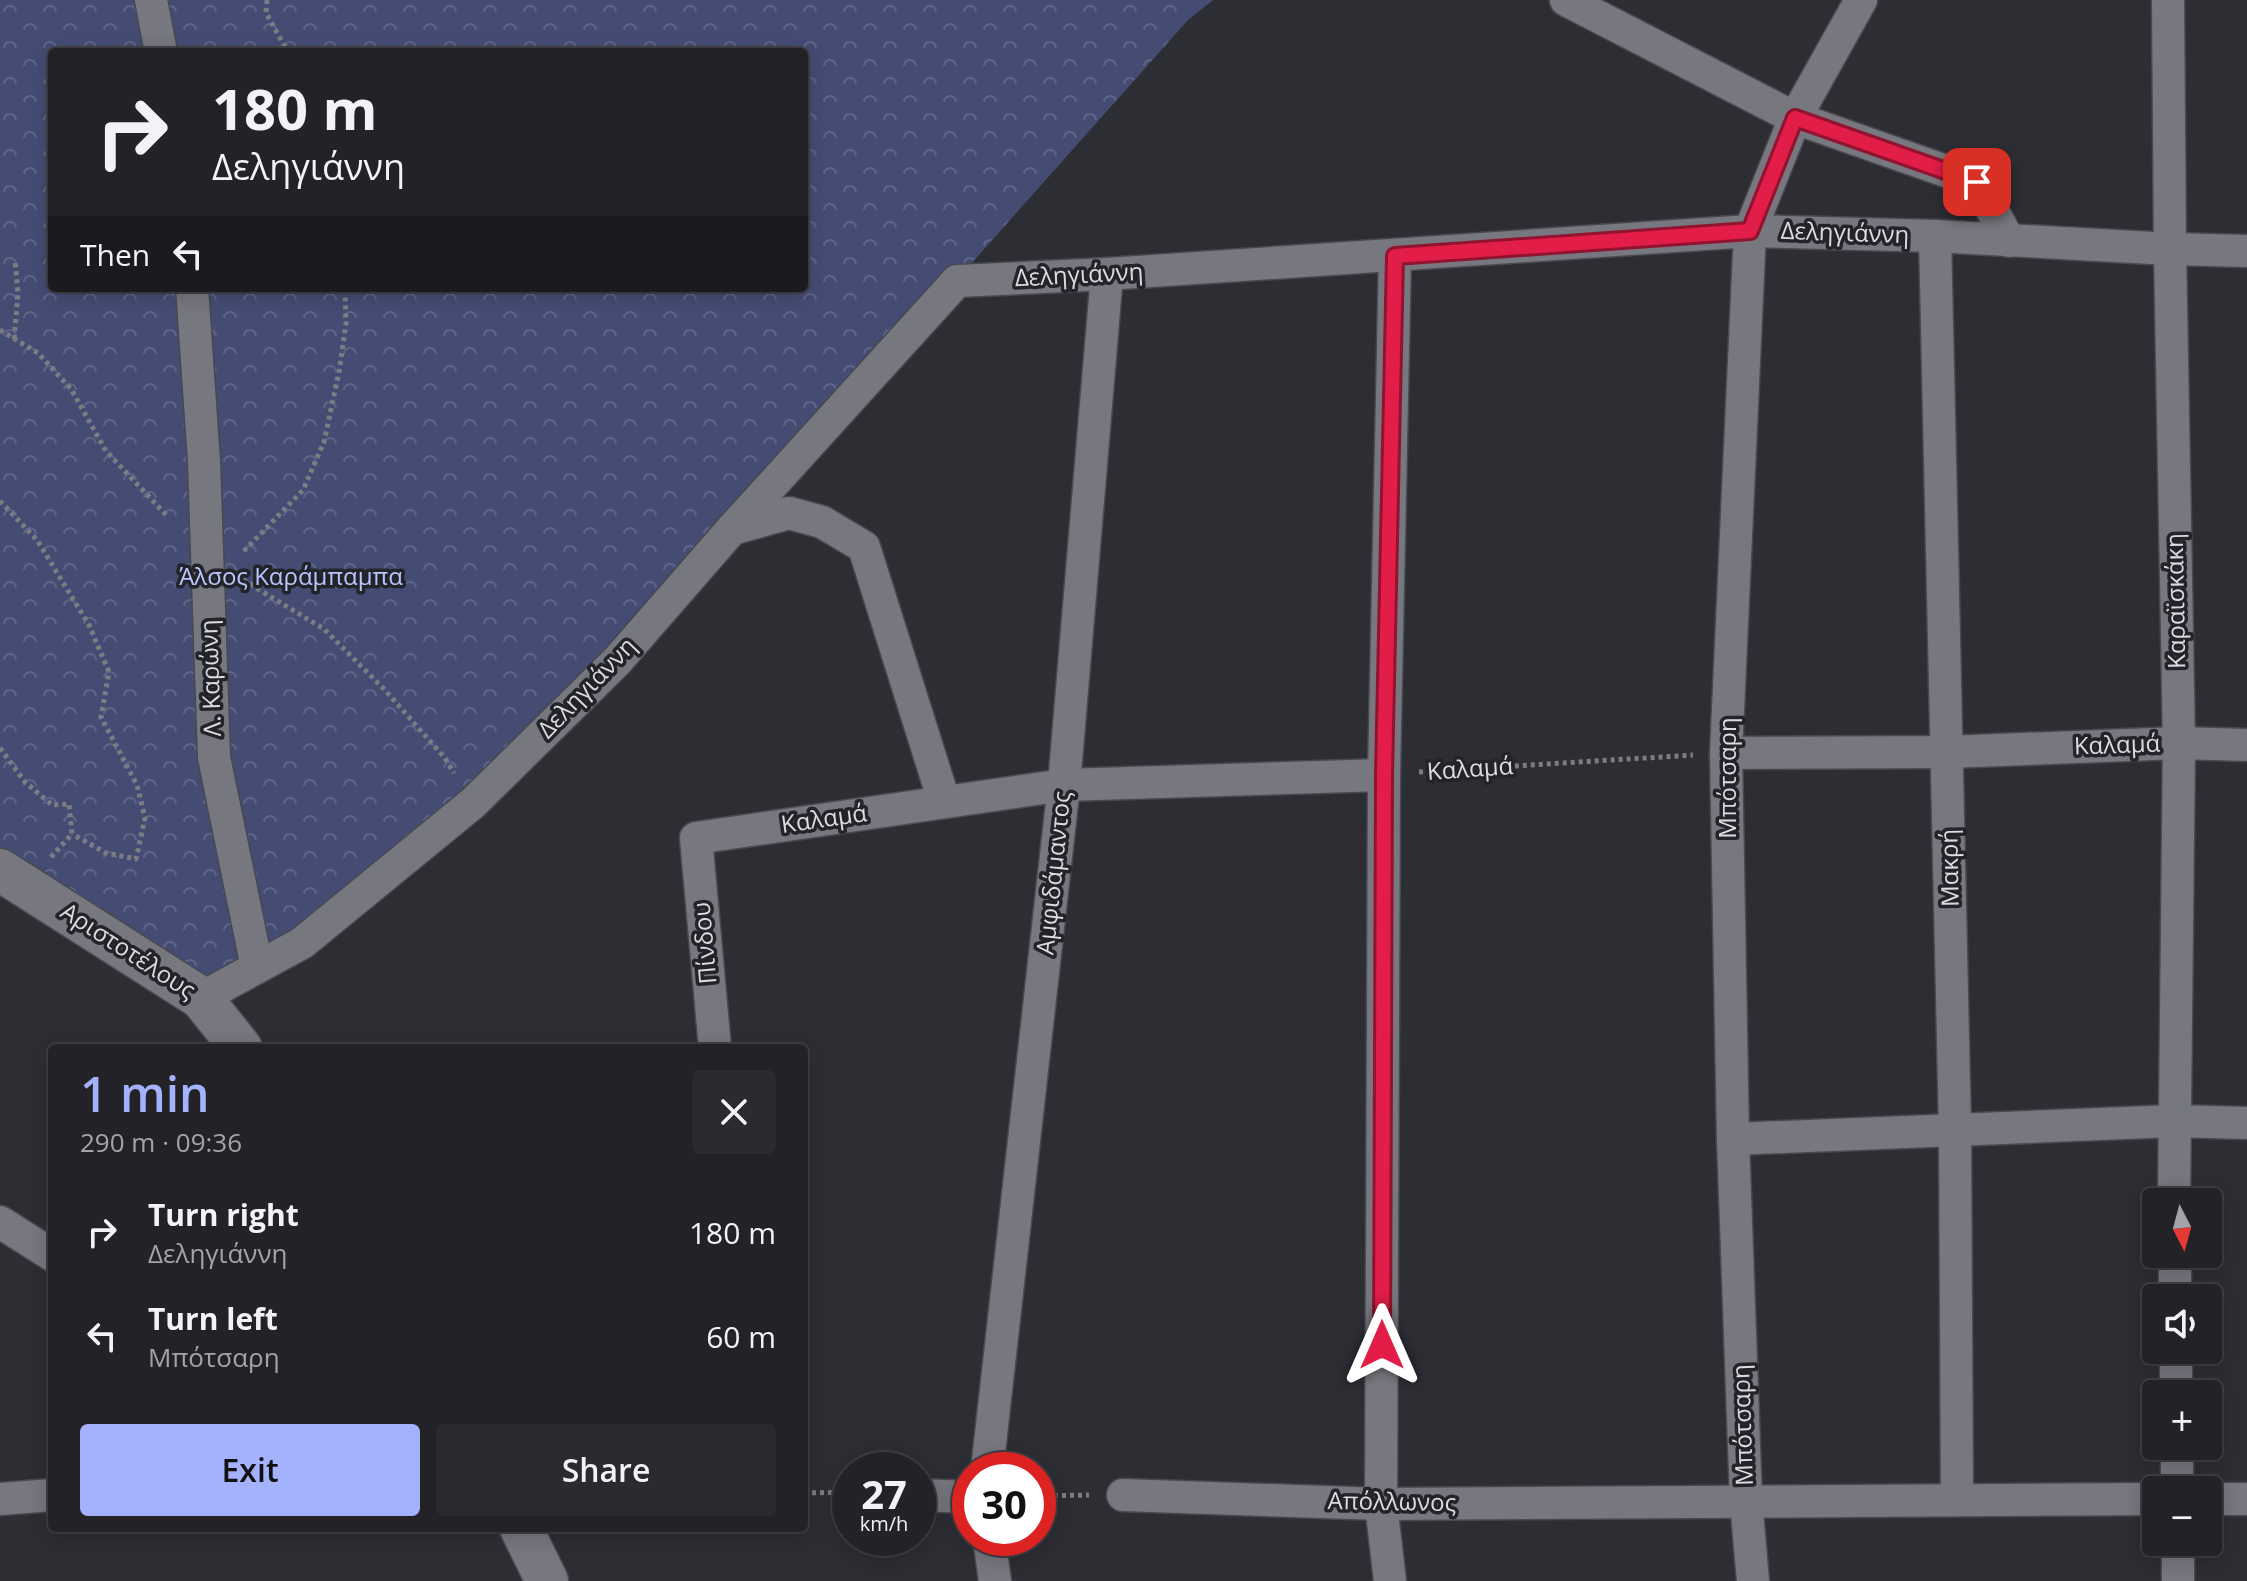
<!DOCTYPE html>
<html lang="en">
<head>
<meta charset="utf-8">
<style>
  body { margin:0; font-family:"Open Sans",sans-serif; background:#2a2a2f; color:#f1f3f6; height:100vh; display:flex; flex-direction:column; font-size:30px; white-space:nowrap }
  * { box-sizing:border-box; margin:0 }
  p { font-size:26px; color:#a2a4a7 }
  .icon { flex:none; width:44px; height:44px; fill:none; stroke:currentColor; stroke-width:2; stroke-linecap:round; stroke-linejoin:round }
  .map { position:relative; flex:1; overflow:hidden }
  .details { position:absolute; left:48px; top:1044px; width:760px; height:488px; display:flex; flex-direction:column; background:#222227; border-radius:8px; box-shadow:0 4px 20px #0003,0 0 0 2px #3f3f44 }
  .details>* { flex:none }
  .top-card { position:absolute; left:48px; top:48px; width:760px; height:244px; border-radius:8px; box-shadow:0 4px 20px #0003,0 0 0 2px #3f3f44; background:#222227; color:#f1f3f6; overflow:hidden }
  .needle { width:52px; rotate:174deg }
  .controls { position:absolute; left:2142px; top:1188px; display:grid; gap:16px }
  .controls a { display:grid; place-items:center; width:80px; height:80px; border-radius:8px; background:#222227; box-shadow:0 4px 20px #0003,0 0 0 2px #3f3f44; font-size:40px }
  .speed { position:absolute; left:832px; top:1452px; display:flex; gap:16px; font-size:40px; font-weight:700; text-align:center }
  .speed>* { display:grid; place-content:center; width:104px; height:104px; border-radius:50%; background:#222227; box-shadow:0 4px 20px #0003,0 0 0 2px #3f3f44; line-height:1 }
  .speed small { font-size:20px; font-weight:400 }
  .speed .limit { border:12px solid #d22; background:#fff; color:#111 }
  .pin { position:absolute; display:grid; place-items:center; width:68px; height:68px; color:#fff; margin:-34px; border-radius:16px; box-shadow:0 4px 12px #0006 }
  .me { position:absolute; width:88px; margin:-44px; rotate:0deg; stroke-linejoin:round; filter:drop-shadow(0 0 6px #0008) }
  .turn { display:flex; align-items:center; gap:28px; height:168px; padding:0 32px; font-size:36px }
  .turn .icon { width:104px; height:104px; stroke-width:2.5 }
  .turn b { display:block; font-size:56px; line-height:68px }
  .then { display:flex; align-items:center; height:76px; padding:0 32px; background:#0003; gap:16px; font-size:30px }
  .round { display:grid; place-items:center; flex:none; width:84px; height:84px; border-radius:8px; background:#2a2a2f }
  .summary { display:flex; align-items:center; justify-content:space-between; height:136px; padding:0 32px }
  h1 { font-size:48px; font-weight:600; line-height:60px; color:#a4b1fc }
  .button { display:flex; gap:16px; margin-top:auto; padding:16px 32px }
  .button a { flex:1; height:92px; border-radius:8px; background:#a4b1fc; color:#111; font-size:32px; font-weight:600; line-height:92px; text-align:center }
  .button a+a { background:#2a2a2f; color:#f1f3f6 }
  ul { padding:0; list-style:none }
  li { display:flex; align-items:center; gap:24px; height:104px; padding:0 32px }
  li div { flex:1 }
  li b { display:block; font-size:30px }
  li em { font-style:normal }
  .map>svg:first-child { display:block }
  .park { fill:url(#park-crowns); fill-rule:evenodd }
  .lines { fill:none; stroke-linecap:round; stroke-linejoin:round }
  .minor-casing { stroke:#48494f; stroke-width:35 }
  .tertiary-casing { stroke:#48494f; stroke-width:45 }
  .path { stroke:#7c7d82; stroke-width:5; stroke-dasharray:4 4; stroke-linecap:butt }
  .minor { stroke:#77787f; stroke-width:32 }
  .tertiary { stroke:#77787f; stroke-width:42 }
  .route-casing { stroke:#92132f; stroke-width:20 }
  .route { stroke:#e11d48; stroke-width:14 }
  .labels { text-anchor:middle; stroke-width:7; stroke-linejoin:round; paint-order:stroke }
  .street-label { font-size:24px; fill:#dbdce0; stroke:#23242a }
  .park-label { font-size:24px; fill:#bac5fe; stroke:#23242a }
</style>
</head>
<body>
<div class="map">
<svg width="2247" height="1581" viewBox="0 0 2247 1581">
  <defs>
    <pattern id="park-crowns" width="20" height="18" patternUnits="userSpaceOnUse" patternTransform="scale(2)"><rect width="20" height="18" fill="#454c74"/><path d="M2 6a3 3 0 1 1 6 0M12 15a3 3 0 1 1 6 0" fill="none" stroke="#5f6588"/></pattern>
  </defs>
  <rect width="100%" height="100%" fill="#2d2e34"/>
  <path class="park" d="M0,0H1213L1188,20L817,437L473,803L201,998L0,871ZM52,52H804V288H52Z"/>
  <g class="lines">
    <g class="minor-casing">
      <g id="minor">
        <polyline points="151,0 161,52"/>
        <polyline points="1566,0 1795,118 1977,182 2009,241"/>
        <polyline points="2168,0 2170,249 2179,743 2174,1202"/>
        <polyline points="1935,236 1955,1129 1957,1500"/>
        <polyline points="192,288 204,461 214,757 257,967"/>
        <polyline points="732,529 789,513 822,522 864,547 944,801"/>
        <polyline points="1726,753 1947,752 2179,743 2247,745"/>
        <polyline points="201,998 302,943 473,803 617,661 732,529 957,281 1107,274 1750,231 1935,236 2170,249 2247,251"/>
        <polyline points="715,1048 696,838 1064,785 1384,775"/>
        <polyline points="1733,1139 2174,1121 2247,1123"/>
        <polyline points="0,1222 52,1255"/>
        <polyline points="2175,1254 2175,1298"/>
        <polyline points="2176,1350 2176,1394"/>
        <polyline points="2177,1446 2177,1490"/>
        <polyline points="987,1470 1064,785 1107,274"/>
        <polyline points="918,1495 970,1497"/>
        <polyline points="1123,1495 1381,1504 2156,1499"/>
        <polyline points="0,1499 52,1495"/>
        <polyline points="2208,1499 2247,1499"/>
        <polyline points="989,1538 995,1581"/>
        <polyline points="2178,1542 2178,1581"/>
        <polyline points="1390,1581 1381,1504 1384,775 1395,256"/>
        <polyline points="1753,1581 1746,1501 1733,1139 1726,753 1750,231 1795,118 1861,0"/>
      </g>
    </g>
    <g class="tertiary-casing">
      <g id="tertiary">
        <polyline points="0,870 201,998 241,1048"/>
        <polyline points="521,1528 547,1581"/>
      </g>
    </g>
    <g class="path">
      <polyline points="267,0 266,13 288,52"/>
      <polyline points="0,330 38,353 71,389 106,451 168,517"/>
      <polyline points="14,339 18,294 15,260"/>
      <polyline points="0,501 37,540 89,625 109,672 101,717 137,785 145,818 136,859 106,853 72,834"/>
      <polyline points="244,551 303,490 324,442 339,372 346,324 345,288"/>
      <polyline points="243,580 324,629 383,688 445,758 454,773"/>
      <polyline points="0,748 25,782 52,805 69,804 72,834 51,857"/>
      <polyline points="1419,772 1693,755"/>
      <polyline points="804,1493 850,1492"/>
      <polyline points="1038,1496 1089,1495"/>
    </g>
    <use href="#minor" class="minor"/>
    <use href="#tertiary" class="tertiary"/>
  </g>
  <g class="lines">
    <g class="route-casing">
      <polyline id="route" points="1382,1345 1384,775 1395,256 1750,231 1795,118 1977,182"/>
    </g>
    <use href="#route" class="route"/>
  </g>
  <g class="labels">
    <g class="street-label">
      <text transform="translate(1845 233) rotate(2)" y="8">Δεληγιάννη</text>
      <text transform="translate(1079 275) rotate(-3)" y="8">Δεληγιάννη</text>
      <text transform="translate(2176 601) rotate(-91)" y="8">Καραϊσκάκη</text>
      <text transform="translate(211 678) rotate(-92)" y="8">Λ. Καρώνη</text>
      <text transform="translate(587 688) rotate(-46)" y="8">Δεληγιάννη</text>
      <text transform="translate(2117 745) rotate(-2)" y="8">Καλαμά</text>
      <text transform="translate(1470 769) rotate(-4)" y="8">Καλαμά</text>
      <text transform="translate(1728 778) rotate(-90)" y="8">Μπότσαρη</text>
      <text transform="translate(824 819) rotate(-8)" y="8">Καλαμά</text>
      <text transform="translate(1950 868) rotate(-91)" y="8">Μακρή</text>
      <text transform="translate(1054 873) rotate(-84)" y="8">Αμφιδάμαντος</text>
      <text transform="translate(705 943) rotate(-95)" y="8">Πίνδου</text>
      <text transform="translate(128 951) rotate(33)" y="8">Αριστοτέλους</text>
      <text transform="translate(1743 1425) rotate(-92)" y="8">Μπότσαρη</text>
      <text transform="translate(1392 1502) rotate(1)" y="8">Απόλλωνος</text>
    </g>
    <g class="park-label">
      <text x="291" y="585">Άλσος Καράμπαμπα</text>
    </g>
  </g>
</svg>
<div class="controls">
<a><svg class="needle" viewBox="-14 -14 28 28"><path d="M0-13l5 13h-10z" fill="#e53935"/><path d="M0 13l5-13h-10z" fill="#a2a4a7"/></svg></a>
<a><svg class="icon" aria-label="sound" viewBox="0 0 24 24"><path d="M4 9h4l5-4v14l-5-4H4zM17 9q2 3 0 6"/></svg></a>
<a>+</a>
<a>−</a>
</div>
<div class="speed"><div>27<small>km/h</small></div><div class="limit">30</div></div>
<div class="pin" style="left:1977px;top:182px;background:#d93025"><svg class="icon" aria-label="arrive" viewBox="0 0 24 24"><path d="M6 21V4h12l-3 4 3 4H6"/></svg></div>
<svg class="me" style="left:1382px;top:1345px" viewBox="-20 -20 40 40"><path d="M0-17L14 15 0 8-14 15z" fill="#e11d48" stroke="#fff" stroke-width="4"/></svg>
<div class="top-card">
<div class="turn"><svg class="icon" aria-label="right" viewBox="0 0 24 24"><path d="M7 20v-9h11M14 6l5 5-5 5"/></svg><div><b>180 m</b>Δεληγιάννη</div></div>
<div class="then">Then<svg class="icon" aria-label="left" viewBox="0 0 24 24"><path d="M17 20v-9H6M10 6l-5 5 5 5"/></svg></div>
</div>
<section class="details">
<div class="summary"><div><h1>1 min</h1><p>290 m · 09:36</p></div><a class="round"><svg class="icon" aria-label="close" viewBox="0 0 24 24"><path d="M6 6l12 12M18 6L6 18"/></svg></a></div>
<ul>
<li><svg class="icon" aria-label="right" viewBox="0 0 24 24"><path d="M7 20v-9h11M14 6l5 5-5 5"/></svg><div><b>Turn right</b><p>Δεληγιάννη</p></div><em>180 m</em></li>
<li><svg class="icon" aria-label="left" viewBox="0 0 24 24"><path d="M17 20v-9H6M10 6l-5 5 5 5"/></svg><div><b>Turn left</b><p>Μπότσαρη</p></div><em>60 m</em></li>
</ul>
<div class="button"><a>Exit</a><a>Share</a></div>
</section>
</div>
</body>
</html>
